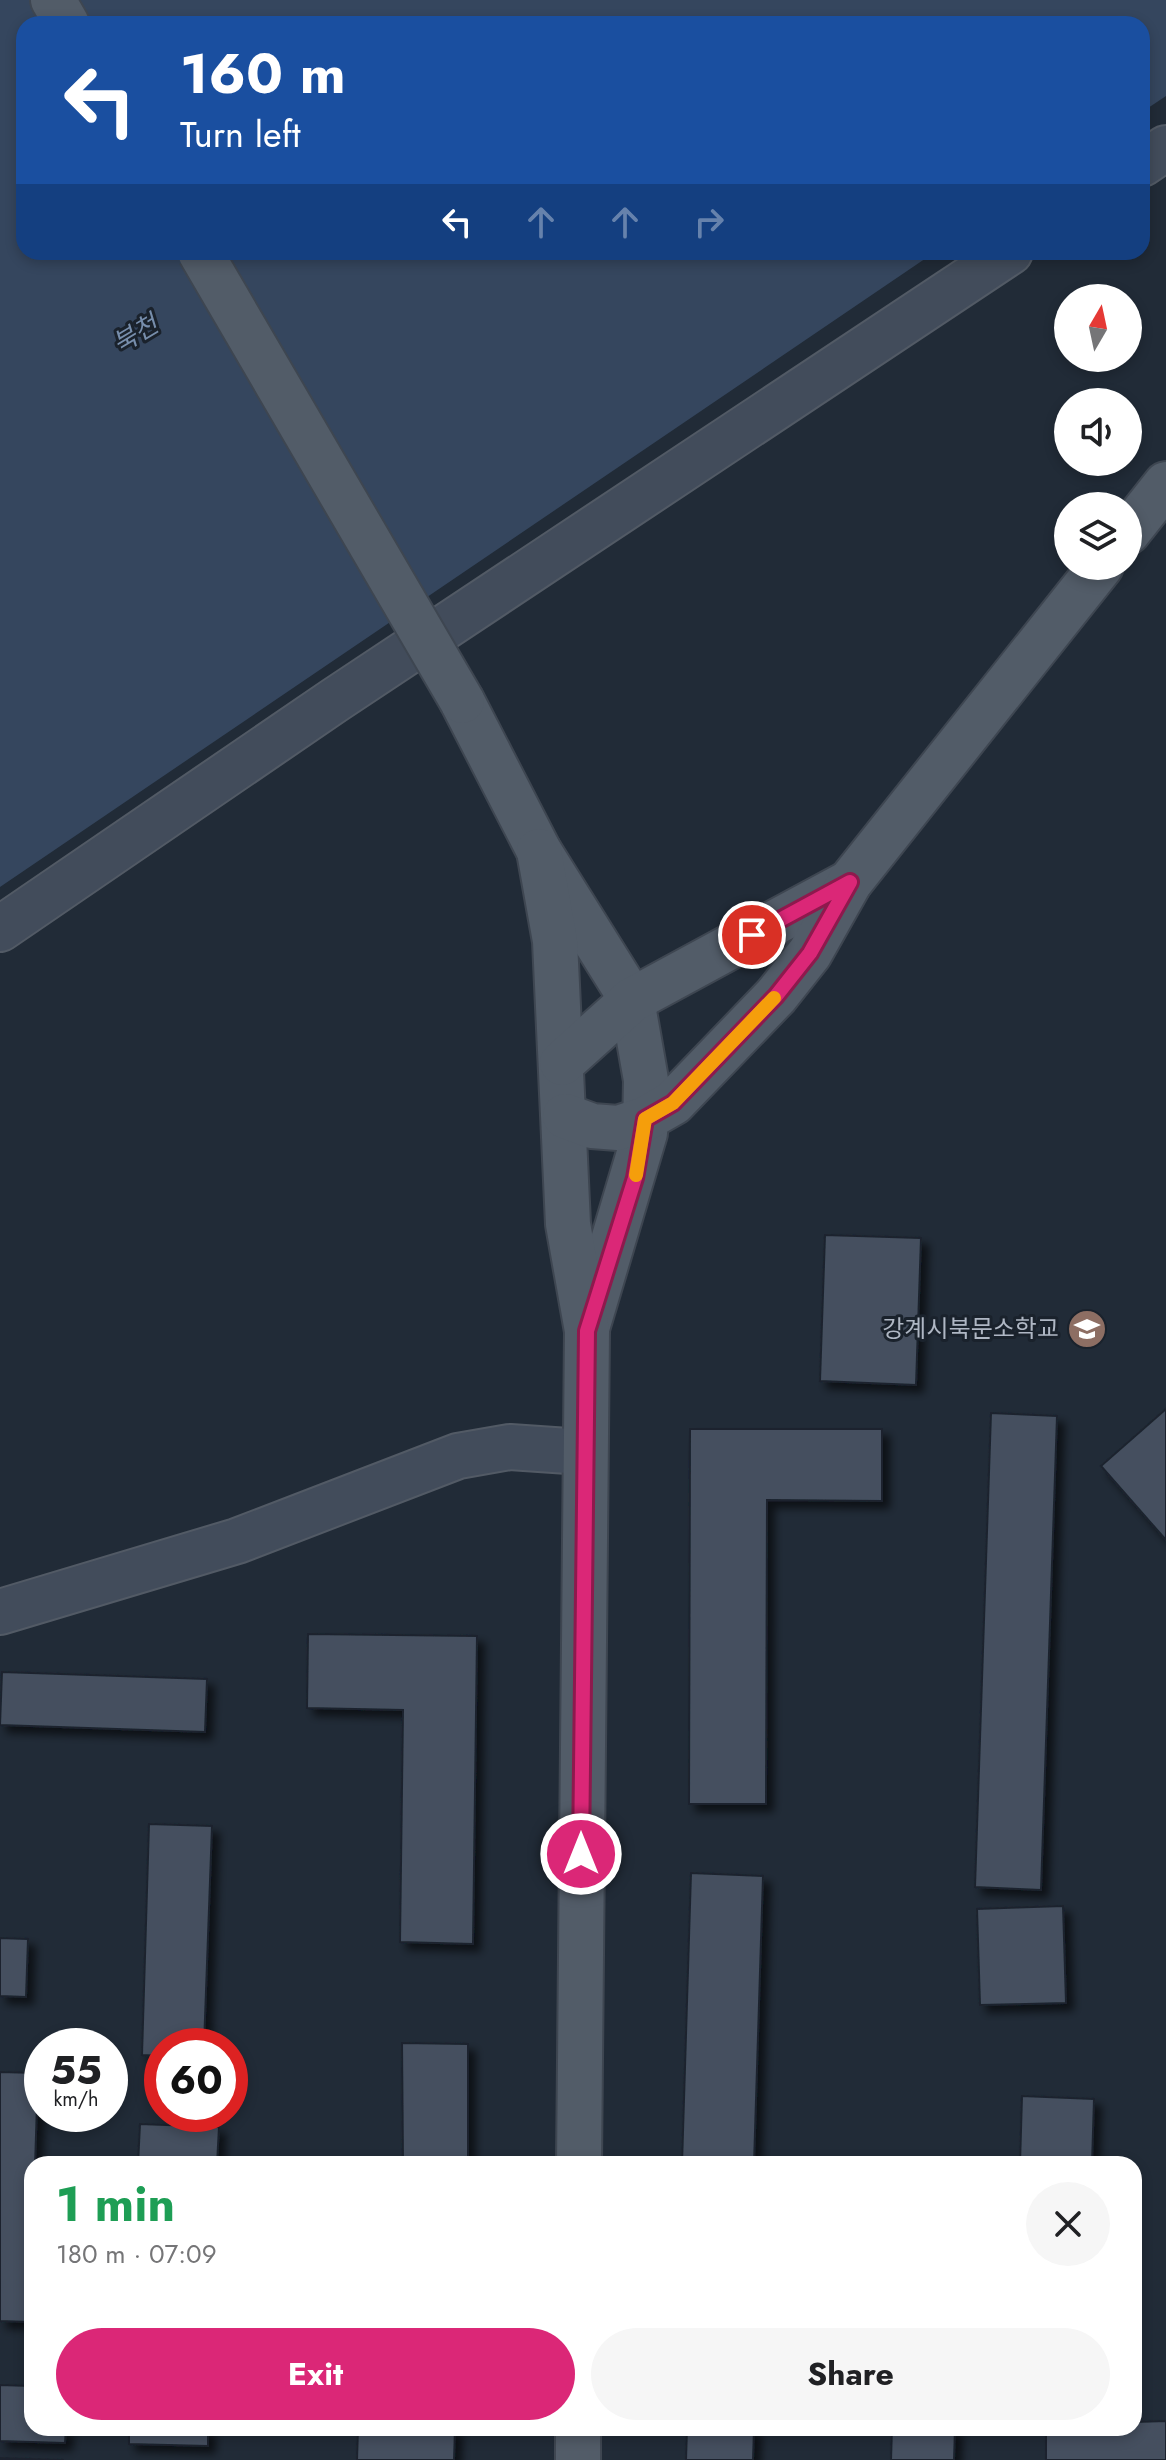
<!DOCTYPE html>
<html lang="en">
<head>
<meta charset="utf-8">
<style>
  body { margin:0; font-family:Jost,"Noto Sans KR",sans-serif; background:#f6f6f6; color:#202124; height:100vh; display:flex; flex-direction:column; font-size:30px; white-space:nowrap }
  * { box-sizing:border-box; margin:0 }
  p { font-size:26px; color:#757577 }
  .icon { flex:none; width:44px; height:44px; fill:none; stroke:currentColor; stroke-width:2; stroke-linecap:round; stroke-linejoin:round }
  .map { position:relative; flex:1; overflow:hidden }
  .details { position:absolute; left:24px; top:2156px; width:1118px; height:280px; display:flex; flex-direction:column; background:#fff; border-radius:24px; box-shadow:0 4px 12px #0003 }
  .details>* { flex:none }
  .hud { position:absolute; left:16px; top:16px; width:1134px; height:244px; border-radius:24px; box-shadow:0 4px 12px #0003; background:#1a4fa0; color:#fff; overflow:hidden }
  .needle { width:52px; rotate:9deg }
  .controls { position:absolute; left:1054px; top:284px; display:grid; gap:16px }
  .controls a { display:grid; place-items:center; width:88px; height:88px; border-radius:50%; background:#fff; box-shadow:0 4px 12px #0003; font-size:40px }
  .speed { position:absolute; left:24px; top:2028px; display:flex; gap:16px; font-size:40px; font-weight:700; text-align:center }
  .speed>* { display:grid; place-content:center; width:104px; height:104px; border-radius:50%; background:#fff; box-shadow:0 4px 12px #0003; line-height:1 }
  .speed small { font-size:20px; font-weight:400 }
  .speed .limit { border:12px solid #d22; background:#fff; color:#111 }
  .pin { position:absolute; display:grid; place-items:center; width:68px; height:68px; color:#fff; margin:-34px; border:4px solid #fff; border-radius:50%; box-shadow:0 2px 8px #0007 }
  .me { position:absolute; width:88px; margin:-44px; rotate:0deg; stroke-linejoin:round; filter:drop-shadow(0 0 6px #0008) }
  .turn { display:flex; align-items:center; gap:28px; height:168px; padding:0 32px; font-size:36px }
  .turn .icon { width:104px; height:104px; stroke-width:2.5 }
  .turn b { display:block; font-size:56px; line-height:68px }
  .lanes { display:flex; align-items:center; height:76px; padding:0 32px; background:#0003; justify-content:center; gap:40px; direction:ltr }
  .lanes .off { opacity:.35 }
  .round { display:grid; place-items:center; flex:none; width:84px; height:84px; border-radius:42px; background:#f6f6f6 }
  .summary { display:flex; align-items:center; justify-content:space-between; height:136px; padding:0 32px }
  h1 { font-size:48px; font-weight:700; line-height:60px; color:#1e9e55 }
  .primary-button { display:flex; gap:16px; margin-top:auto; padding:16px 32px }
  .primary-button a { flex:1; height:92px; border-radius:48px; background:#db2777; color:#fff; font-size:32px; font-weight:700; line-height:92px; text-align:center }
  .primary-button a+a { background:#f6f6f6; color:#202124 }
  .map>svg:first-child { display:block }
  .water { fill:#35465e }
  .building { fill:#44505f; stroke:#1c242e; stroke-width:2; filter:url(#shadow) }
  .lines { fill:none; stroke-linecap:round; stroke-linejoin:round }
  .secondary-casing { stroke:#525a65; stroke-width:48 }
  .primary-casing { stroke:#3e4651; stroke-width:48 }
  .secondary { stroke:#424c5b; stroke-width:44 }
  .primary { stroke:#525c68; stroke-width:44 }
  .primary-bridge-casing { stroke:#3e4651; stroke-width:48; stroke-linecap:butt }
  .primary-bridge { stroke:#525c68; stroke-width:44 }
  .route-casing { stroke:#8e194d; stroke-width:20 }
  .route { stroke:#db2777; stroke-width:14 }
  .slow { stroke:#f59e0b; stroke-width:14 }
  .labels { text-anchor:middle; stroke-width:6; stroke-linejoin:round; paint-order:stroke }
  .poi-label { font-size:24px; fill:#afb7c4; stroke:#1a222c; text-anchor:end }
  .water-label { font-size:26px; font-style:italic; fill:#778eac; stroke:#1a222c }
</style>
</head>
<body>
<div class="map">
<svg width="1166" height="2460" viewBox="0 0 1166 2460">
  <defs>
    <filter id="shadow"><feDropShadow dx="7" dy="7" stdDeviation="4" flood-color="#0009"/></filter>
  </defs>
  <rect width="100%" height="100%" fill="#212b37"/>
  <polygon class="water" points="0,0 1166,0 1166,96 1142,112 1142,24 24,24 24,252 935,252 0,887"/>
  <g class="building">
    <polygon points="825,1235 921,1238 916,1385 820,1381"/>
    <polygon points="1166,1409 1166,1540 1101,1466"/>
    <polygon points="991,1413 1057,1416 1041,1890 975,1887"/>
    <polygon points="690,1429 882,1429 882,1501 767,1500 766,1804 689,1804"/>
    <polygon points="308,1634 477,1636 473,1944 400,1942 403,1710 307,1708"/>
    <polygon points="2,1672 207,1679 205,1732 0,1725"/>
    <polygon points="149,1824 212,1826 204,2046 162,2046 162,2056 142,2055"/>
    <polygon points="691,1873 763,1876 754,2164 682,2164"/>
    <polygon points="1063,1906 1066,2003 980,2005 977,1909"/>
    <polygon points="0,1938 28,1939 26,1997 0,1996"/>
    <polygon points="402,2043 468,2044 468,2164 403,2164"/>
    <polygon points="0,2072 38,2073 30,2322 0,2321"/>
    <polygon points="1022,2096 1094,2099 1092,2164 1020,2164"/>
    <polygon points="140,2124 219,2127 217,2164 138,2164"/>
    <polygon points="0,2385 32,2386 32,2428 66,2428 65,2443 0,2441"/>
    <polygon points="1166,2421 1166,2460 1046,2460 1046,2428 1134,2428 1134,2422"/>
    <polygon points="129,2428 208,2428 208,2446 129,2444"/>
    <polygon points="358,2428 455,2428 454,2460 357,2460"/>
    <polygon points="687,2428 754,2428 753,2460 686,2460"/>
    <polygon points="892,2428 955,2428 954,2460 891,2460"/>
    <polygon points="0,2458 64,2460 0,2460"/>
  </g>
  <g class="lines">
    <g class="secondary-casing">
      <g id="secondary">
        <polyline points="1142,164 1166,148"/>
        <polyline points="0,929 335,700 1010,252"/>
        <polyline points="0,1612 237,1541 458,1456 510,1447 583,1452"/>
      </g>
    </g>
    <g class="primary-casing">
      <g id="primary">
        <polyline points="53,0 67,24"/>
        <polyline points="1128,532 1166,484"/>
        <polyline points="462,701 539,851 632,1000 646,1080 645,1133 588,1325"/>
        <polyline points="539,851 555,941 568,1224 587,1331 579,2164"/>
        <polyline points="562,1063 632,1000 850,882"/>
        <polyline points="565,1116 592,1126 618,1128 645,1119 673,1103 776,996 810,953 850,882 1101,566"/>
        <polyline points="578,2460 578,2428"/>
      </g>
    </g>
    <use href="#secondary" class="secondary"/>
    <use href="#primary" class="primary"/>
    <g class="primary-bridge-casing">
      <polyline id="primary-bridge" points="200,252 462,701"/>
    </g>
    <use href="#primary-bridge" class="primary-bridge"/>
  </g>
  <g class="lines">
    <g class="route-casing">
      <polyline id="route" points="581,1854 587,1331 635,1178 645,1119 673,1103 776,996 810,953 850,882 752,935"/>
    </g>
    <use href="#route" class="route"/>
    <polyline class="slow" points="636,1175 645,1119 673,1103 774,998"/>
  </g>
  <defs>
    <g id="school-disc" transform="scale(2)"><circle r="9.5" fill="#8d6e63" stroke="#1a222c"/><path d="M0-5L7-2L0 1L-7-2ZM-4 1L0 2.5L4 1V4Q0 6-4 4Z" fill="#fff"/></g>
  </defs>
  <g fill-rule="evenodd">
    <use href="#school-disc" x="1087" y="1329"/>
  </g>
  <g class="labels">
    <g class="poi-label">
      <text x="1059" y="1337">강계시북문소학교</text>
    </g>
    <g class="water-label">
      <text transform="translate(135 334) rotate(-31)" y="9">북천</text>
    </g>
  </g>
</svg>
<div class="controls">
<a><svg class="needle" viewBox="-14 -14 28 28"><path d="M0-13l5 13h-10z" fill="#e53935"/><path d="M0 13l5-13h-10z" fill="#757577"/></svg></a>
<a><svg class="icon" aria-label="sound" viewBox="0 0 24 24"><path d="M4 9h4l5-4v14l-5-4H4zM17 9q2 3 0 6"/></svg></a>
<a><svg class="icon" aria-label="layers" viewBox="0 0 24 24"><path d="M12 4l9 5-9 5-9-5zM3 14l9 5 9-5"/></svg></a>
</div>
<div class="speed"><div>55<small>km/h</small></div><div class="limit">60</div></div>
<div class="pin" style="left:752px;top:935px;background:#d93025"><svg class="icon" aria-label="arrive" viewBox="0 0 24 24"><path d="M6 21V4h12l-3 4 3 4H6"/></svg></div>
<svg class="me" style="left:581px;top:1854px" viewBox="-20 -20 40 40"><circle r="17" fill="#db2777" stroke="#fff" stroke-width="3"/><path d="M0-11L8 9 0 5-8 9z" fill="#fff"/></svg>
<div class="hud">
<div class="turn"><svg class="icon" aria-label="left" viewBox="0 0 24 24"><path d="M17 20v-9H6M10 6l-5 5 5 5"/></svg><div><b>160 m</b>Turn left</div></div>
<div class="lanes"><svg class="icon" aria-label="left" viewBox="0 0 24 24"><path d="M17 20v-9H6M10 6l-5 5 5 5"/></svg><svg class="icon off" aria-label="ahead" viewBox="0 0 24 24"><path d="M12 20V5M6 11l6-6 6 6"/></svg><svg class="icon off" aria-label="ahead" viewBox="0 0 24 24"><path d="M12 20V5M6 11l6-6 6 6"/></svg><svg class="icon off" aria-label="right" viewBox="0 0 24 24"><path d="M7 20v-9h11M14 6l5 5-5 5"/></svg></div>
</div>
<section class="details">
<div class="summary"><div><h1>1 min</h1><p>180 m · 07:09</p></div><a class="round"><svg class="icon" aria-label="close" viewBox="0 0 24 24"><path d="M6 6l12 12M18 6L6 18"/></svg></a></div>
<div class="primary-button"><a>Exit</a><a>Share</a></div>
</section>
</div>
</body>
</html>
